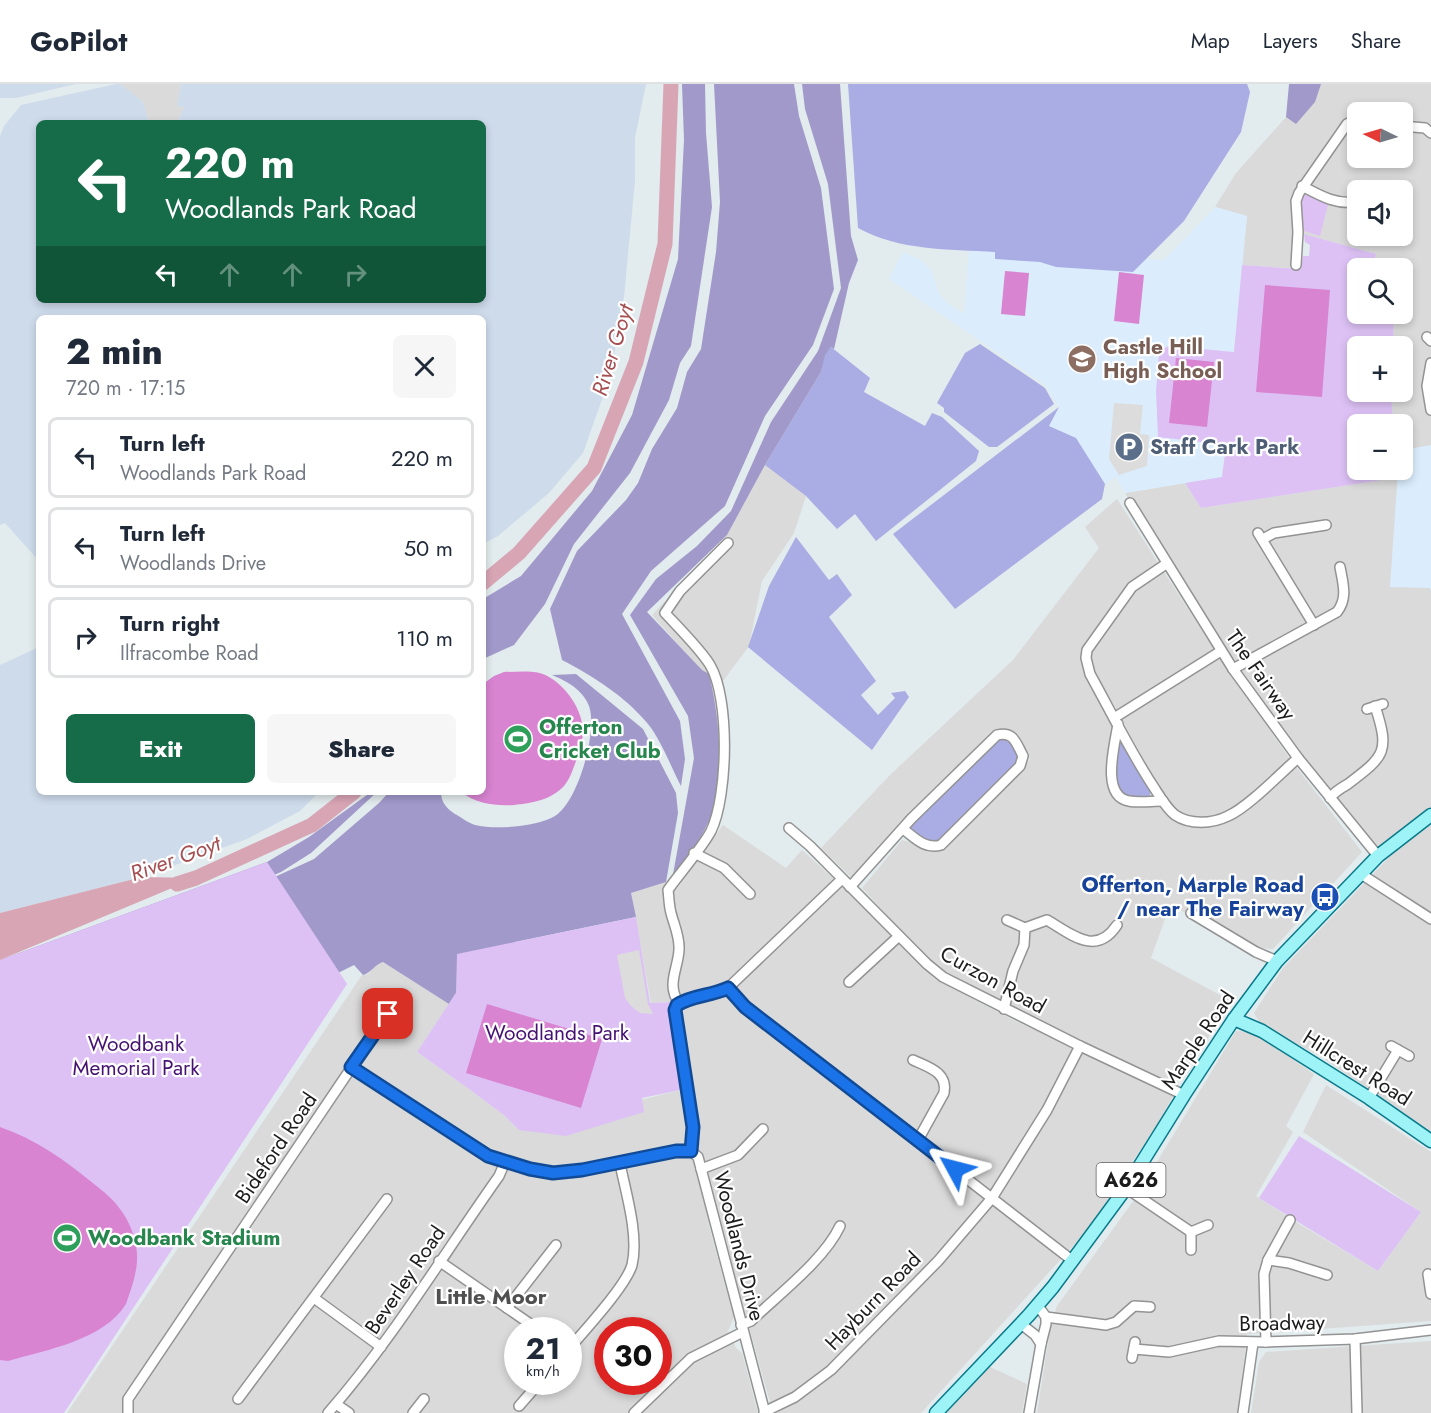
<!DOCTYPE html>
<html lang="en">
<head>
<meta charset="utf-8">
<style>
  body { margin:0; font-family:Jost,sans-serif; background:#f6f6f7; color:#1f2937; height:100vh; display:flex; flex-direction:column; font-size:22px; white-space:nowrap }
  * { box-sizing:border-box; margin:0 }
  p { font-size:20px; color:#747a83 }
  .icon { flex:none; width:33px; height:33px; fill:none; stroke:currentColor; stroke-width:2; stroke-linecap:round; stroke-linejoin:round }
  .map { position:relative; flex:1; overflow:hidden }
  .side { position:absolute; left:36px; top:231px; width:450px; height:480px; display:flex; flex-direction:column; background:#fff; border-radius:9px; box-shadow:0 3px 9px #0003 }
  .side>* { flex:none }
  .guide { position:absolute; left:36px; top:36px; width:450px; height:183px; border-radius:9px; box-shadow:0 3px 9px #0003; background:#166b48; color:#fff; overflow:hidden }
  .needle { width:39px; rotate:275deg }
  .controls { position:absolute; left:1347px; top:18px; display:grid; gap:12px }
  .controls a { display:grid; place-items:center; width:66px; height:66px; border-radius:9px; background:#fff; box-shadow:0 3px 9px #0003; font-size:30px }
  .speed { position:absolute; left:504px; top:1233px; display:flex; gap:12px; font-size:30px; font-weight:700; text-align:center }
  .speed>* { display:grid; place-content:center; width:78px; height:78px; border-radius:50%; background:#fff; box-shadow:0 3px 9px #0003; line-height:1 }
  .speed small { font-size:15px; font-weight:400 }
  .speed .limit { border:9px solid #d22; background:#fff; color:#111 }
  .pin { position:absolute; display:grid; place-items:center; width:51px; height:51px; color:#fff; margin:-26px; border-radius:12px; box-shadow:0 3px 9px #0006 }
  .me { position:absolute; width:66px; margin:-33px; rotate:308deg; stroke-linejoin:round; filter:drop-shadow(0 0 4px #0008) }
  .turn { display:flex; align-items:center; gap:21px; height:126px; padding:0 30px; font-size:27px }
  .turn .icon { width:78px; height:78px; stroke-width:2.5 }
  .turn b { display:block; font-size:42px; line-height:51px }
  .lanes { display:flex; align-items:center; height:57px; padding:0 30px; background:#0003; justify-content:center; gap:30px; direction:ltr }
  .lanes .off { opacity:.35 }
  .round { display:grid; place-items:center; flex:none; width:63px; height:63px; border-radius:9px; background:#f6f6f7 }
  .headline { display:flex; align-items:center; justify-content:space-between; height:102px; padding:0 30px }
  h1 { font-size:36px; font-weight:800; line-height:45px }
  .cta { display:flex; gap:12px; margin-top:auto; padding:12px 30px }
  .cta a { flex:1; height:69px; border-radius:9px; background:#166b48; color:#fff; font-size:24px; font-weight:800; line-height:69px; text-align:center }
  .cta a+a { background:#f6f6f7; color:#1f2937 }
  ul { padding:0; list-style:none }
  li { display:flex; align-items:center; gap:18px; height:81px; margin:0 12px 9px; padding:0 18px; border:3px solid #e0e1e3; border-radius:9px }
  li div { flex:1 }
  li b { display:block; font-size:22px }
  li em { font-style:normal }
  header { display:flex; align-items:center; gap:36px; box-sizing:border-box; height:84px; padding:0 30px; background:#fff; border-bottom:2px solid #e0e1e3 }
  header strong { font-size:28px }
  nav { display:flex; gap:33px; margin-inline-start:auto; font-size:21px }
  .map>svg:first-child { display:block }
  .residential { fill:#d9dad9; fill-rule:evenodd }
  .education { fill:#dbedfd }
  .farmland { fill:#cedbeb }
  .grass { fill:#aaace4 }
  .forest { fill:#a199ca }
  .park { fill:#ddc1f5 }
  .pitch { fill:#d884d1 }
  .parking { fill:#dcdcdc }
  .water { fill:#d8a5b5 }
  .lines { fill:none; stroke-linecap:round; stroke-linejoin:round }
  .river { stroke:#d8a5b5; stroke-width:15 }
  .minor-casing { stroke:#939393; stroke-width:12 }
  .major-casing { stroke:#097a8b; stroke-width:15 }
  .minor { stroke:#fff; stroke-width:9 }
  .major { stroke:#9ef3f6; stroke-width:12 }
  .route-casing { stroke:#114b97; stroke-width:15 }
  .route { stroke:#1a73e8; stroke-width:10 }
  .labels { text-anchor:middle; stroke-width:4.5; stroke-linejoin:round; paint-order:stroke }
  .shield { fill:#fff; stroke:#606060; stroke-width:1.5 }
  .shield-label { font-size:20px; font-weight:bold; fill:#1c1c1c }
  .education-label { font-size:21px; font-weight:bold; fill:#785e54; stroke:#fff; text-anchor:start }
  .service-label { font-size:21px; font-weight:bold; fill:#4e5e75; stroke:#fff; text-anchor:start }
  .street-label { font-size:21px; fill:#1c1c1c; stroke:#fff }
  .leisure-label { font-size:21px; font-weight:bold; fill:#27864d; stroke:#fff; text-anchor:start }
  .transit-label { font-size:21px; font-weight:bold; fill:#164399; stroke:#fff; text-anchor:end }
  .park-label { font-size:21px; fill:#461272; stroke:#fff }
  .water-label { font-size:22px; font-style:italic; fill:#a54f52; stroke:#fff }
  .neighbourhood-label { font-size:22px; font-weight:bold; fill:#4f4f4f; stroke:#fff }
</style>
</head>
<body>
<header>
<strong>GoPilot</strong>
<nav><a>Map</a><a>Layers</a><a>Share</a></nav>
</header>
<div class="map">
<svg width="1431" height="1329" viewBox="0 0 1431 1329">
  <rect width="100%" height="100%" fill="#e2ebed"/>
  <g class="residential">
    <polygon points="120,0 181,0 177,22 184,23 177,39 149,39 143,18"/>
    <path d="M1305,0H1431V732L1378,772L1233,585L1125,409L1185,399L1201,424L1395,394L1396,386H1402V340H1393L1391,312V308H1402V262H1393L1394,230H1402V184H1372L1376,170L1293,147L1290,184L1242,181L1247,132L1215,123L1236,89L1303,14ZM1358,28H1402V74H1358ZM1358,106H1402V152H1358Z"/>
    <polygon points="765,381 806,412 794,449 762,497 749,562 723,597 702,587 652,531 727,451"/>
    <polygon points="1117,415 1217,570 1290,675 1362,768 1273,865 1252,863 1170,821 1151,874 1233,918 1175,1001 1013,925 937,885 862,804 902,756 938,767 1018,690 1030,675 1019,652 1000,647 899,739 852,794 821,764 890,691 1013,576 1099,464 1085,443"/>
    <polygon points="723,741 786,784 802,766 846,806 935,895 1015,937 1175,1009 1156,1042 1091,1142 921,1329 773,1329 700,1067 695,1061 676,920 671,918 651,919 631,809 666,798 667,807 677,805"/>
    <polygon points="1431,741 1431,1048 1320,972 1261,941 1254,929 1283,884 1397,765"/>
    <path d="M383,878L449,920L417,968L469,1005L505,1032L519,1046L685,1005L695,1069L710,1146L734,1233L728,1247L736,1264L742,1269L758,1329H67L362,891L368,890L377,880ZM518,1246H568V1298H518ZM608,1246H658V1298H608Z"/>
    <polygon points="1236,947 1253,948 1314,990 1286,1042 1293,1048 1256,1112 1296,1138 1378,1187 1421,1128 1303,1048 1326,1001 1431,1068 1431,1237 1247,1250 1238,1329 1037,1329 1051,1240 1057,1222 1134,1116"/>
    <polygon points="1431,1257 1431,1329 1251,1329 1259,1278 1266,1268"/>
    <polygon points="990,1283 1027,1300 1022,1329 947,1329"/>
  </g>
  <g class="education">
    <polygon points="1215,123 1247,132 1222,393 1125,409 1116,393 1105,400 1076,354 1049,342 1059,323 1045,301 889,195 903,168 921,176 931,186 940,211 949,220 964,230 969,165 1164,176"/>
    <polygon points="1431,361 1431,508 1430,504 1390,503 1398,386 1402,386 1403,366"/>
  </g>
  <g class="farmland">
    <polygon points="0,0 76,0 16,14 0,14"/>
    <polygon points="116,0 120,0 143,18 149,39 39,39 39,216 483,216 483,39 177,39 184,23 177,22 181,0 646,0 635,54 635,97 624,213 611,290 583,369 549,409 498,452 483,460 483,234 39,234 39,477 5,439 0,441 0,52 4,42 21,21"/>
    <polygon points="39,563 39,708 319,708 300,727 247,755 142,793 0,829 0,581"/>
  </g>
  <g class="grass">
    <path d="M848,0H1247L1250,8L1241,48L1184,137L1133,188L1056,183L1040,178L995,175V168C948,165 900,167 858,144Z"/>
    <polygon points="980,260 1045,304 1054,320 997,363 989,363 944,328 944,324 937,319 965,269"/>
    <polygon points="831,263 870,294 864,308 925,342 932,329 942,333 979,367 976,377 876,457 855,430 837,445 806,412 765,381 821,288 824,271"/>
    <polygon points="1059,323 1049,342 1076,354 1105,400 1102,415 955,525 893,450"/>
    <polygon points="796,453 829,496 837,490 852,511 829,533 876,597 861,611 878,631 895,614 891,609 905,607 909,613 872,666 748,563 769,502"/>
    <polygon points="1008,650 1023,677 933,763 903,745 997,651"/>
    <path d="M1118,659H1124L1151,706L1149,715C1106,717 1115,691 1118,659Z"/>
  </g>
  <g class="forest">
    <polygon points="682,0 705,0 706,49 712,123 691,262 680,279 669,316 630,389 574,460 545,520 514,561 483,575 483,515 521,492 592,407 632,331 678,175 684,56"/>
    <path d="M714,0H794L799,32L821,104L834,205L813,261L765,332L725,422L651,487L622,530L680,637L685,675L681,702C671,683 661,656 648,640C626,613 593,592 562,576L550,525L577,467L626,416L638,399L652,365L677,324L687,288L701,265L716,168L720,118Z"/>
    <path d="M802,0H840L851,152L858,176L849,199L834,265L831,263L825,271L821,288L765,381L727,451L647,528L702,586L709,590C720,633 727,706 705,745C696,763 683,779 672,796L694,674L688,632L630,531L656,495L697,462L731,427L771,338L818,267L841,204L828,100L805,25Z"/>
    <polygon points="1289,0 1321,0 1315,18 1296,40 1286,33"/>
    <path d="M576,590L643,645L676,709L678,729L666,798L631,809L636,833L515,858L456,909L449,920L383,878C374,881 371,889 363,891L354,881L320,898L41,900L314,775L379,719L389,708H441C441,718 446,724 455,730C461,733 468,739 475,741C495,746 537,743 555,732C578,718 598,647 589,622C583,606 567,597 552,591Z"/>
    <polygon points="371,708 377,708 311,769 281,788 109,862 0,876 267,778 309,753"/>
  </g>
  <g class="park">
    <polygon points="1308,110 1328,121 1320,152 1304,147 1301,117 1302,112"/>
    <polygon points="1304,150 1376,170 1372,184 1358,184 1358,230 1394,230 1393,262 1358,262 1358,308 1391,308 1393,340 1358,340 1358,386 1396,386 1395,394 1201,424 1185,399 1222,393 1226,361 1158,353 1156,307 1159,270 1162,265 1169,262 1234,268 1242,181 1301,185 1303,172 1309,172 1310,161 1305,158"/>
    <polygon points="267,778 347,900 64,1329 0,1329 0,876"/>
    <polygon points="636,833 650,919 671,918 685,1005 642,1014 644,1028 566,1052 519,1046 505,1032 469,1005 417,968 456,909 457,870"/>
    <polygon points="1299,1052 1421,1128 1378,1187 1259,1114"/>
  </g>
  <g class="pitch">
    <polygon points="1005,187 1029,189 1025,232 1001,230"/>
    <polygon points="1119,188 1144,191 1139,240 1114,237"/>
    <polygon points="1265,201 1330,206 1322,313 1256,308"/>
    <polygon points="1176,274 1214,278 1207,343 1169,339"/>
    <path d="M504,588C518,588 537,585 549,593C567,603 582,626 583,646C583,656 579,667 576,677C573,685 570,695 564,702C551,716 532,719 514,721C495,722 477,720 461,708H483V600L494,592Z"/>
    <polygon points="487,920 602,955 581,1024 466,989"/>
    <path d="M0,1043C35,1055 65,1076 94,1100C103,1107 113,1115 120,1125C128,1135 134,1149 136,1162C140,1183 132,1202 126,1220C104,1256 46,1266 8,1277L0,1276Z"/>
  </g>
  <g class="parking">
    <polygon points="1114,319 1143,321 1140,350 1149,351 1147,382 1119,391 1109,375"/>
    <polygon points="639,866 648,920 653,930 640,929 631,922 625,914 617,871"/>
  </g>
  <polygon class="water" points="142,793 196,794 0,876 0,829"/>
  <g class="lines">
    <g class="river">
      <polyline points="483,499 519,469 594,384 636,278 665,160 671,0"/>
      <polyline points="177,800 196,794 312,741 354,708"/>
    </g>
    <g class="minor-casing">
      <g id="minor">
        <polyline points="1402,42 1425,44 1431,49"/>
        <path d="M1302,102C1321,112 1336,121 1358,118"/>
        <polyline points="1296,181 1298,148 1296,117 1299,109 1347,40 1358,34"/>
        <polyline points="1427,253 1431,257"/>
        <polyline points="1431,279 1427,302 1431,326"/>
        <polyline points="1130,419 1233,585 1298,674 1378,772"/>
        <polyline points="1258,449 1314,541"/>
        <polyline points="1263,455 1274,449 1326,441"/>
        <path d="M1166,480L1132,503L1087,566L1086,574L1090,590C1111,628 1130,667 1153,702C1159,711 1166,724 1175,731C1190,741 1212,740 1228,732C1247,724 1281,689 1298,674"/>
        <path d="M1233,585L1337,528C1348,514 1343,500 1340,483"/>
        <polyline points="1367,625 1383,620"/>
        <polyline points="1114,634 1221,567"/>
        <path d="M1118,640C1115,660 1100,712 1129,717C1139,719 1152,717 1163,717"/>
        <path d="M1330,714C1334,708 1341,704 1348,700C1385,672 1390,668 1375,622"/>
        <polyline points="789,744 810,762 927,880 943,893 1080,962 1184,1011"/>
        <polyline points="694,769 724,784 750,810"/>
        <polyline points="1361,790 1431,835"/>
        <path d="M850,803L911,735L997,651C1014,647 1016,659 1023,672L1020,682L941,761C925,766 914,753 903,745"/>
        <polyline points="1191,829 1256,868 1277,877"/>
        <polyline points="1007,836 1025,844"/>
        <polyline points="849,898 899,852"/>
        <polyline points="728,904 745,923 1073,1177"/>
        <path d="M679,919C666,901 678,885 679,866C680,853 674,841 671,829C669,822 669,814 668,806C680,789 702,764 711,747C728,712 730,614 710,581C701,566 678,543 665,529L680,507L728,459"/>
        <path d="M679,919C694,912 711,912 728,904L842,795"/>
        <polyline points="679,919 676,923 675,930 693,1043 691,1067"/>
        <path d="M1004,925L1013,887L1024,861L1025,844L1047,836C1071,850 1096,873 1117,841"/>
        <polyline points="1391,962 1409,972"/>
        <path d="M913,976C928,983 948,988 944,1009L918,1056"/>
        <polyline points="351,983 488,1072 530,1085 553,1089 582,1086 676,1067 691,1067"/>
        <polyline points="1369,1014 1398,966"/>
        <polyline points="691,1067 698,1073 765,1329"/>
        <polyline points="701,1085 738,1071 763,1045"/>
        <polyline points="1126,1104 1191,1148"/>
        <polyline points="1191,1166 1191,1148 1208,1141"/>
        <polyline points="1268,1176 1289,1179 1327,1191"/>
        <polyline points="439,1177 539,1246"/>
        <polyline points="1428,1190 1431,1210"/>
        <polyline points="314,1214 381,1263"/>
        <polyline points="507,1224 556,1161"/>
        <polyline points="1046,1233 1106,1241 1116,1238 1134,1222 1150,1223"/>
        <polyline points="1021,1240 1035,1251 1041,1260"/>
        <path d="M741,1241L751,1237C779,1210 824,1176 840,1142"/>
        <polyline points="1355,1255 1357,1329"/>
        <polyline points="1266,1258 1264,1190 1268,1176 1290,1136"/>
        <polyline points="1134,1265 1169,1268 1219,1257 1266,1258 1355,1255 1431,1246"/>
        <path d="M568,1266C584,1247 626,1202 632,1181C639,1152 626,1109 620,1080"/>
        <polyline points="1132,1274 1135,1258"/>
        <polyline points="238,1315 387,1115"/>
        <polyline points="336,1320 349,1329"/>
        <polyline points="519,1322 540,1298"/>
        <polyline points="764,1328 795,1313 831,1286 938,1177 992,1114 1047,1026 1080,962"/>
        <polyline points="128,1329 128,1315 399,913"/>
        <path d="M328,1329C392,1256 443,1171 499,1092L505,1078"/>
        <polyline points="413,1329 424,1315"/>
        <polyline points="634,1329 691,1274 743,1248"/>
        <polyline points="1029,1329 1041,1260 1046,1240 1046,1233 1038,1222"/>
        <polyline points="1243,1329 1253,1259"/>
      </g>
    </g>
    <g class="major-casing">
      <g id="major">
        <polyline points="1234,935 1262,947 1369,1014 1431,1057"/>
        <polyline points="936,1329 1029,1231 1053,1203 1126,1104 1184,1011 1234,935 1277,877 1378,772 1431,731"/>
      </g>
    </g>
    <use href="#minor" class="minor"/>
    <use href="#major" class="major"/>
  </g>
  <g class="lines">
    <g class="route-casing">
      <path id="route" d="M388,930L351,983L488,1072L530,1085L553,1089L582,1086L676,1067H691L693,1043L675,926L677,921C692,911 711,912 728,904L745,923L955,1085"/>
    </g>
    <use href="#route" class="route"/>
  </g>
  <defs>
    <g id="school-disc" transform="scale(1.5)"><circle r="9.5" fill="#8d6e63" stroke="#fff"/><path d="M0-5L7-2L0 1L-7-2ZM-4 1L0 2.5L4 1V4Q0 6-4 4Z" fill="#fff"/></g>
    <g id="parking-disc" transform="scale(1.5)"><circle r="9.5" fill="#5c6f8a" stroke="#fff"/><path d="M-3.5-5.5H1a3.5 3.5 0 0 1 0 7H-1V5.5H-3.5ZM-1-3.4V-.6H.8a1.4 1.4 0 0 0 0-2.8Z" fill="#fff"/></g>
    <g id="stadium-disc" transform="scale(1.5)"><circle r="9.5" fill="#2e9e5b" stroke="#fff"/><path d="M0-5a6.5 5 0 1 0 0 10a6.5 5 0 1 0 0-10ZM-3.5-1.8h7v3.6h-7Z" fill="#fff"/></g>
    <g id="bus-disc" transform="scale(1.5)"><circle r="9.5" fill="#1a4fb4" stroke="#fff"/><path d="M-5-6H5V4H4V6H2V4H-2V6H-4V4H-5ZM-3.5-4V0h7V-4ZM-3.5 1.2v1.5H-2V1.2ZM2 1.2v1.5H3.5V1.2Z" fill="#fff"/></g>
  </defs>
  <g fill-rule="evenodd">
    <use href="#school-disc" x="1082" y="275"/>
    <use href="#parking-disc" x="1129" y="363"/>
    <use href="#stadium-disc" x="518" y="655"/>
    <use href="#bus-disc" x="1325" y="813"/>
    <use href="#stadium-disc" x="67" y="1154"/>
  </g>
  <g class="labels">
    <rect class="shield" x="1096.5" y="1079" width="69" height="34" rx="4.5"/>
    <g class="shield-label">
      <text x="1131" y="1103">A626</text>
    </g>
    <g class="education-label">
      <text x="1103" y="270">Castle Hill<tspan x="1103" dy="24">High School</tspan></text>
    </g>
    <g class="service-label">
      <text x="1150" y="370">Staff Cark Park</text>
    </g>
    <g class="street-label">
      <text transform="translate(1261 591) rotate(55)" y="7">The Fairway</text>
      <text transform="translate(993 896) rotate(29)" y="7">Curzon Road</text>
      <text transform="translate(1198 956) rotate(-56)" y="7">Marple Road</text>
      <text transform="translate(1357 984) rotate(32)" y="7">Hillcrest Road</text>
      <text transform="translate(276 1064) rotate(-56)" y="7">Bideford Road</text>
      <text transform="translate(739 1162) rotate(76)" y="7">Woodlands Drive</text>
      <text transform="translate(405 1196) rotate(-56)" y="7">Beverley Road</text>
      <text transform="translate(873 1217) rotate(-46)" y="7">Hayburn Road</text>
      <text transform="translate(1282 1239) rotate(-1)" y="7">Broadway</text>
    </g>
    <g class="leisure-label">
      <text x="539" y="650">Offerton<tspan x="539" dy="24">Cricket Club</tspan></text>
      <text x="88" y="1161">Woodbank Stadium</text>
    </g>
    <g class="transit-label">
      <text x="1304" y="808">Offerton, Marple Road<tspan x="1304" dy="24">/ near The Fairway</tspan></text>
    </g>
    <g class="park-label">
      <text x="557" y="956">Woodlands Park</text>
      <text x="136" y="967">Woodbank<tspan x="136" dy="24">Memorial Park</tspan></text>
    </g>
    <g class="water-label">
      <text transform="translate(612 266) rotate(-73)" y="8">River Goyt</text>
      <text transform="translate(175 774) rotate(-20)" y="8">River Goyt</text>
    </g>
    <g class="neighbourhood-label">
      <text x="491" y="1220">Little Moor</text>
    </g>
  </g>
</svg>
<div class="controls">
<a><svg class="needle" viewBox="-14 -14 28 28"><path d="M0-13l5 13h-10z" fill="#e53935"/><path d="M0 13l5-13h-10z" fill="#747a83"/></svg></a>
<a><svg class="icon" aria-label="sound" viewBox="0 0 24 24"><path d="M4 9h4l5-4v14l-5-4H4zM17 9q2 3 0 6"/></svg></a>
<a><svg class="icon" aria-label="search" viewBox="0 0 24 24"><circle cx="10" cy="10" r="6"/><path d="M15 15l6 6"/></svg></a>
<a>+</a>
<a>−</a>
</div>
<div class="speed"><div>21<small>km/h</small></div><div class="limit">30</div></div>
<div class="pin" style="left:388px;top:930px;background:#d93025"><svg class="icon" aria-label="arrive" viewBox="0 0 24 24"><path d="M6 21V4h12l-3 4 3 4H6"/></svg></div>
<svg class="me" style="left:955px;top:1085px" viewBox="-20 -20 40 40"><path d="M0-17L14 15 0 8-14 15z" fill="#1a73e8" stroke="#fff" stroke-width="4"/></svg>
<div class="guide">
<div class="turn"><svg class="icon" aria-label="left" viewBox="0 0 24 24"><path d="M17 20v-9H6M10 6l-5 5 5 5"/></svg><div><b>220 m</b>Woodlands Park Road</div></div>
<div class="lanes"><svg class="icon" aria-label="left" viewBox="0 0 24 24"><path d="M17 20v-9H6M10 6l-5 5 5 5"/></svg><svg class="icon off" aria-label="ahead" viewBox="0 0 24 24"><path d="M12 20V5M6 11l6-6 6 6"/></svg><svg class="icon off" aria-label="ahead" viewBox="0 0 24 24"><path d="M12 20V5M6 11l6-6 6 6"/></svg><svg class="icon off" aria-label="right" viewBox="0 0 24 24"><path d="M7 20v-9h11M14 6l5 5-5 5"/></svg></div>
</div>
<section class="side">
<div class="headline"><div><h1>2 min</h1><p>720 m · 17:15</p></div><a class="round"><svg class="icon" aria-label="close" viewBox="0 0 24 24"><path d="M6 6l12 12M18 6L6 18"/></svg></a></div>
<ul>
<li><svg class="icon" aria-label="left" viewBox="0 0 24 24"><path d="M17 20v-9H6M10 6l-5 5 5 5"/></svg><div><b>Turn left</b><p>Woodlands Park Road</p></div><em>220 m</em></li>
<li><svg class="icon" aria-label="left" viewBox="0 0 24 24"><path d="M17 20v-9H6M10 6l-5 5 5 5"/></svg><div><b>Turn left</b><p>Woodlands Drive</p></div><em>50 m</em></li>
<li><svg class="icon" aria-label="right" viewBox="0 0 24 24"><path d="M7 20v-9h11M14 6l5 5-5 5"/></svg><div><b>Turn right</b><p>Ilfracombe Road</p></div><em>110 m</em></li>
</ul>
<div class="cta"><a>Exit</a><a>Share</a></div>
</section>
</div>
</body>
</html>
